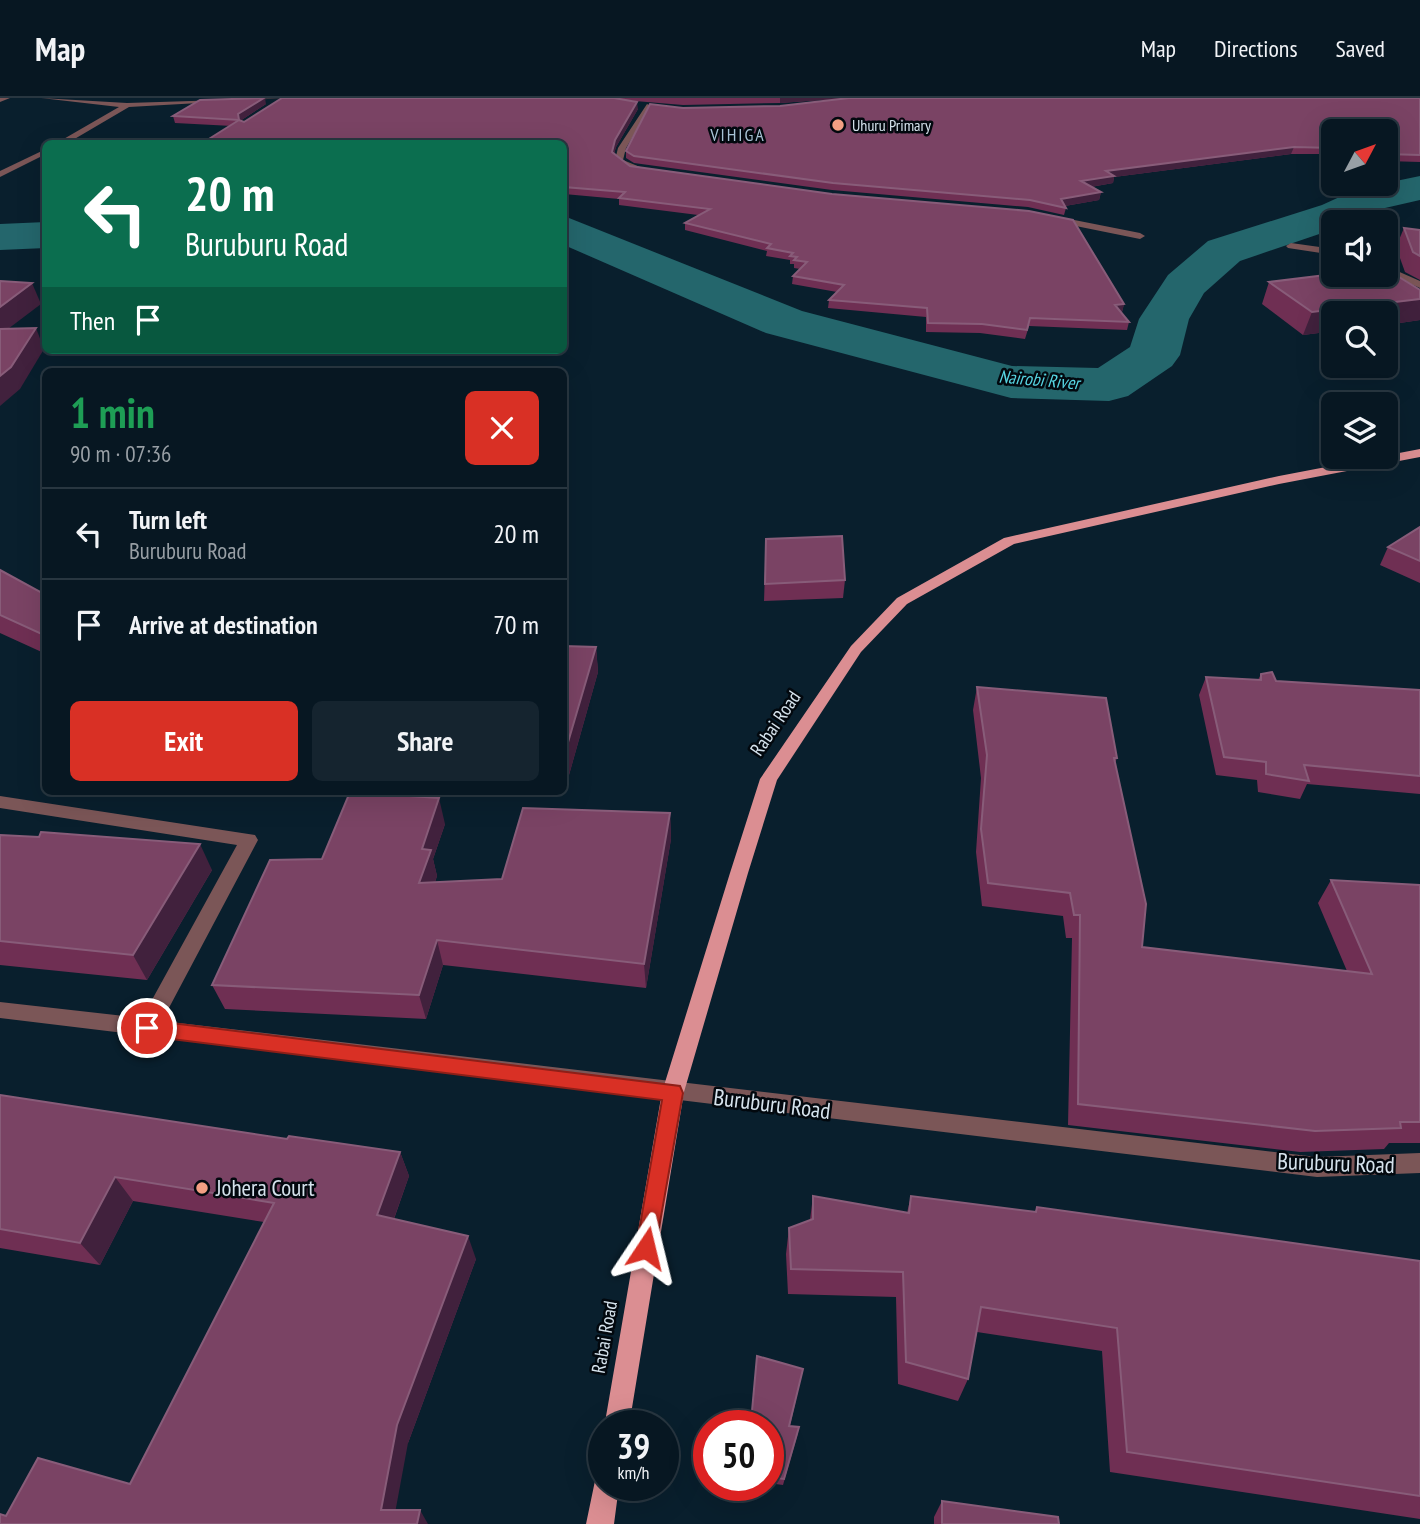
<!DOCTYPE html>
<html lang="en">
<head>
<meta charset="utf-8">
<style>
  body { margin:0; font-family:"PT Sans Narrow",sans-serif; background:#15242f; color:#f1f3f6; height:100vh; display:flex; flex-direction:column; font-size:26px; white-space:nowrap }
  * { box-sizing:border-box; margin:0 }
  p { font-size:23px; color:#989fa5 }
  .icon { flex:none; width:38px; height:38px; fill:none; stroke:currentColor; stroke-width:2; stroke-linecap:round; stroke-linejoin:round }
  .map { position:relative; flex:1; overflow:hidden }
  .drawer { position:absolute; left:42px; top:270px; width:525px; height:427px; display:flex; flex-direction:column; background:#071722; border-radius:10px; box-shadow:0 7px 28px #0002,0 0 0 2px #283640 }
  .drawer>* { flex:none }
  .hud { position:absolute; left:42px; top:42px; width:525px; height:214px; border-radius:10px; box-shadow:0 7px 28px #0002,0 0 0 2px #283640; background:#0b6e4f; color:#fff; overflow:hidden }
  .needle { width:46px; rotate:49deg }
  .controls { position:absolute; left:1321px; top:21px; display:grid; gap:14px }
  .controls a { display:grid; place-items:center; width:77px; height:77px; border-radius:10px; background:#071722; box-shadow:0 7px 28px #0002,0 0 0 2px #283640; font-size:35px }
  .speed { position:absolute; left:588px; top:1312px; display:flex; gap:14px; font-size:35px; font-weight:700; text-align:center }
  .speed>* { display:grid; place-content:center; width:91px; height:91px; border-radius:50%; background:#071722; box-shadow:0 7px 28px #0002,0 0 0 2px #283640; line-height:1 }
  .speed small { font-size:18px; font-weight:400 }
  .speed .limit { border:10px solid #d22; background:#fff; color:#111 }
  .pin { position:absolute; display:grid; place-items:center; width:60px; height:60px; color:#fff; margin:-30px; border:4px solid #fff; border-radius:50%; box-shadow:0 2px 7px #0007 }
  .me { position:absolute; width:77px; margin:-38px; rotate:10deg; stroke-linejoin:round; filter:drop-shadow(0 0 5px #0008) }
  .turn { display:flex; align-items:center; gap:24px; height:147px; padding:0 28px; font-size:32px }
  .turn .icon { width:91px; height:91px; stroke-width:2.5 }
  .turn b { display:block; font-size:49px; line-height:60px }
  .then { display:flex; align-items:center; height:66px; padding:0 28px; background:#0003; gap:14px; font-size:26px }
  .round { display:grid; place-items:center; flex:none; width:74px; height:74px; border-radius:10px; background:#15242f }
  .summary { display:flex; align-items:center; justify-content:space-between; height:119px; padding:0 28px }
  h1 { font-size:42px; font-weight:800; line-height:52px; color:#1e9e55 }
  .cta { display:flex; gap:14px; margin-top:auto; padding:14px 28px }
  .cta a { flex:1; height:80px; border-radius:10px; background:#d93025; color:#fff; font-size:28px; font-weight:800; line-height:80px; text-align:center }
  .cta a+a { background:#15242f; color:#f1f3f6 }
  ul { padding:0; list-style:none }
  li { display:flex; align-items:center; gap:21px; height:91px; padding:0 28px; border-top:2px solid #283640 }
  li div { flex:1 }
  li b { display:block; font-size:26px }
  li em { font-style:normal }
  header { display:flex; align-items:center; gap:42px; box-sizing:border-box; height:98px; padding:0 35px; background:#071722; border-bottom:2px solid #283640 }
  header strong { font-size:33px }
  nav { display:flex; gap:38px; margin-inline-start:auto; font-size:24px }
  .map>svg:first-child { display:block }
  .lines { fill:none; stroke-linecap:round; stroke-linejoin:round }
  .river { fill:#24666c; fill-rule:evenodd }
  .minor { fill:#7b5657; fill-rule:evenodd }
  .major { fill:#db8e92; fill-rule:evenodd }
  .wall { fill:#6f2f53 }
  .shaded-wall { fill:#41213d }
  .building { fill:#7a4364; stroke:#885c79; stroke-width:2 }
  .route { fill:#d93025; stroke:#8d1f18; stroke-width:2 }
  .poi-dot { fill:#f39f83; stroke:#02080e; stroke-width:2.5 }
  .labels { text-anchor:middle; stroke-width:5; stroke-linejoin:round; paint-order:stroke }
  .far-poi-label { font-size:16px; fill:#d5e2ec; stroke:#02080e; text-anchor:start }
  .far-neighbourhood-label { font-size:18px; letter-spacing:2px; fill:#a8c2d5; stroke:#02080e }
  .far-water-label { font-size:18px; font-style:italic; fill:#56d4e1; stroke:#02080e }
  .street-label { font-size:19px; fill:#d5e2ec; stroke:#02080e }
  .near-street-label { font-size:23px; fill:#d5e2ec; stroke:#02080e }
  .near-poi-label { font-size:23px; fill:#d5e2ec; stroke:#02080e; text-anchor:start }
</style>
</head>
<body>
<header>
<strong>Map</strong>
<nav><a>Map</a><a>Directions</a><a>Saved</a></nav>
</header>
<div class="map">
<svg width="1420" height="1426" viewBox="0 0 1420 1426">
  <rect width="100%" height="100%" fill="#091f2d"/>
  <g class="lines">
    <g class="river">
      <polygon points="1420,78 1420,102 1385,110 1354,124 1334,124 1334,131 1240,163 1204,195 1189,221 1180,257 1172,268 1128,298 1109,303 1011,300 766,235 564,147 564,118 802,213 1012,268 1098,270 1130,249 1139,221 1168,177 1208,143 1322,107 1357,91"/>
      <polygon points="46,124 46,150 0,152 0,126"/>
    </g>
    <g class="minor">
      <polygon points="0,0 10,0 0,4"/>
      <polygon points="41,0 127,5 286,0 129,9 66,46 55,46 119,9"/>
      <polygon points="647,6 651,8 626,50 623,62 640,69 637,74 619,68 615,62 618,50"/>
      <polygon points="46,51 46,56 0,79 0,73"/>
      <polygon points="1054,118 1140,135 1145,138 1140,141 1051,123 1051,119"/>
      <polygon points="1291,145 1334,151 1334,157 1288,150 1286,148"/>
      <polygon points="1386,168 1420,183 1420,190 1386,175"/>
      <polygon points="0,698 255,737 258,742 162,923 1317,1059 1420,1055 1420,1075 1317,1079 0,920 0,904 142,920 237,747 0,710"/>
    </g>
    <g class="major">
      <polygon points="1420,351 1420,359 1279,386 1014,446 907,506 861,554 777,682 748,775 684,994 629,1328 604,1330 662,994 730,775 760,681 851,548 897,500 1004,440 1279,378"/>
      <polygon points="604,1375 604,1388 619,1388 614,1426 586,1426 596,1378"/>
    </g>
  </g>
  <g class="wall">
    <polygon points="282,0 1420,0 1420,64 1386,63 1386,33 1334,33 1334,59 1330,56 1291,56 1114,79 1113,85 1091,89 1101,94 1099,102 1065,108 1066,110 1064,117 1028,109 832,92 634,65 626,60 626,53 683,10 780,8 848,0 780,5 683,7 623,2 638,11 616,49 614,56 630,68 1124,206 1122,214 1121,214 1129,224 1127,232 1029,228 1025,241 980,235 926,234 926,219 828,210 829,202 837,194 792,186 793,178 800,171 794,170 794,166 790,166 790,162 766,158 767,153 685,132 685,125 698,117 619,107 619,101 564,96 564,46 175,25 173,18 266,6 240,23 244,24"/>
    <polygon points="1404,130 1420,132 1420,182 1405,174 1396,149"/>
    <polygon points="1269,184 1420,192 1420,222 1386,227 1334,215 1334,233 1303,237 1262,206"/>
    <polygon points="1420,429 1420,485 1380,467 1388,449"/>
    <polygon points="766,441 845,482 843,500 764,503"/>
    <polygon points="0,472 46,497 46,556 0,535"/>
    <polygon points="564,548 596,549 598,574 567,684 564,684"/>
    <polygon points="1261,576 1276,583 1420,592 1420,696 1307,686 1300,701 1258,694 1257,682 1216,677 1199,597 1206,579 1258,582"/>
    <polygon points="977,589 1117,660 1115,665 1142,849 1347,873 1318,805 1331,782 1420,787 1420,1045 1389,1045 1384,1051 1300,1054 1068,1027 1072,840 1066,840 1063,818 982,808 976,754 981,680 973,612"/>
    <polygon points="670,715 671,741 646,890 443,867 426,921 225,911 212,887 322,761 445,726 433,761 437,778 435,784 502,781"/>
    <polygon points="0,737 212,772 147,882 0,867"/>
    <polygon points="0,997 287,1041 400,1054 409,1078 394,1121 476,1161 408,1345 130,1386 264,1124 133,1103 100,1167 0,1150"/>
    <polygon points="813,1098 907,1115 911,1098 1035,1114 1037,1109 1420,1163 1420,1421 1110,1374 1102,1253 977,1234 968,1281 958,1303 898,1286 896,1199 788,1196 786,1156 789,1130 810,1122"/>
    <polygon points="803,1271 790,1328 798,1335 783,1387 768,1385 768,1328 751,1324"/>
    <polygon points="942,1403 1059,1426 934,1426 934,1419"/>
  </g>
  <g class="shaded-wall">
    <polygon points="265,0 266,6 240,23 241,29 238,16"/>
    <polygon points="780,0 850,0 780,5"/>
    <polygon points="637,4 638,11 616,49 612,61 612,54 615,42"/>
    <polygon points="1294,49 1291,56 1114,79 1113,85 1079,91 1081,83 1106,73"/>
    <polygon points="1101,94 1099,102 1059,109 1061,101"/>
    <polygon points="32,185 41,206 0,237 0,209"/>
    <polygon points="1420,201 1420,222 1386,227 1386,215 1334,215 1334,233 1303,237 1312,214"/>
    <polygon points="1124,206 1122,214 1113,215 1115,207"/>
    <polygon points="36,230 44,251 20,291 0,308 0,278"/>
    <polygon points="596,549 598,574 567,684 564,658"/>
    <polygon points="439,700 445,726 433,761 437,778 426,810 419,785 422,751"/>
    <polygon points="670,715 671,741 646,890 644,866"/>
    <polygon points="200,746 212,772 147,882 133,857"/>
    <polygon points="437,842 443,867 426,921 419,897"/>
    <polygon points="400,1054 409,1078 387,1140 377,1117"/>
    <polygon points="115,1079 133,1103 100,1167 80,1145"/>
    <polygon points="468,1138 476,1161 408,1345 393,1426 381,1412 397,1327"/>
    <polygon points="420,1412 428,1426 417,1426"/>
  </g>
  <g class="building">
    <polygon points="264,0 238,16 239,22 173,18 200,2"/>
    <polygon points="282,0 614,0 637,4 615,42 612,54 630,68 832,96 1029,113 1073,122 1124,206 1115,207 1129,224 1030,220 1027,232 982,226 928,225 927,210 829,202 844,187 793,178 807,164 794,162 797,159 790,158 793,155 767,150 771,146 685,125 710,111 619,100 625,94 564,89 564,46 201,46 239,22 244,24"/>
    <polygon points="849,0 1420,0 1420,57 1386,56 1386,33 1334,33 1334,50 1294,49 1106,73 1114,78 1081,83 1101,94 1061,101 1066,110 1030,102 833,85 634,58 626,53 650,6 683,10 780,8"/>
    <polygon points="1404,130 1420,132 1420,158 1413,154"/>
    <polygon points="1386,171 1420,192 1420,201 1312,214 1269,184 1334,176 1386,177"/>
    <polygon points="0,183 32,185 0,209"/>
    <polygon points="36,230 11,269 0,278 0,231"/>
    <polygon points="1420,429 1420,463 1388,449"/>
    <polygon points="842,438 845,482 765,486 766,441"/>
    <polygon points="0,472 46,497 46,538 0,517"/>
    <polygon points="564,548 596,549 564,658"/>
    <polygon points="1272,574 1276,583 1420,592 1420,678 1304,667 1309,683 1266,676 1266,664 1224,659 1206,579 1261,582 1261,576"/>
    <polygon points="977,589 1106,600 1117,660 1114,660 1146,806 1142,849 1372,876 1331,782 1420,787 1420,1024 1400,1024 1401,1030 1315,1033 1078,1006 1080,817 1074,817 1070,795 988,785 981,731 987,657"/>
    <polygon points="350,694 439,700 422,751 431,752 419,785 502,781 523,710 670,715 644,866 437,842 419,897 212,887 270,762 322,761"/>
    <polygon points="41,734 200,746 133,857 0,843 0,737 39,739"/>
    <polygon points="0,997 287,1041 289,1038 400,1054 377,1117 468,1138 397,1327 381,1412 420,1412 417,1426 0,1426 0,1416 6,1418 38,1360 130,1386 274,1105 115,1079 80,1145 0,1131"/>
    <polygon points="813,1098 909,1115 911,1098 1036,1114 1037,1109 1420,1163 1420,1398 1127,1354 1117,1230 981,1209 968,1281 906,1264 903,1174 791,1171 789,1130 813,1121"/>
    <polygon points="757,1258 803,1271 789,1328 799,1329 784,1381 768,1379 768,1328 742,1328 743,1323 751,1324"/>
    <polygon points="942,1403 1058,1419 1059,1426 942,1426"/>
  </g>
  <polygon class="route" points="147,922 680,988 683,995 654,1158 646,1161 639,1158 636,1150 662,1002 147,938 141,936 138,930 141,925"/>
  <g class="poi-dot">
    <circle cx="838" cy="27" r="7"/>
    <circle cx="202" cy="1090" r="7"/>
  </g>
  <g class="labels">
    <g class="far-poi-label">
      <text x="852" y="33">Uhuru Primary</text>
    </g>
    <g class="far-neighbourhood-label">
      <text x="738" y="43">VIHIGA</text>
    </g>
    <g class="far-water-label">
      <text transform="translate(1039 282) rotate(5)" y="6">Nairobi River</text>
    </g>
    <g class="street-label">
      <text transform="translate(775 625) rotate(-56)" y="7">Rabai Road</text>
      <text transform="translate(604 1239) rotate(-80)" y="7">Rabai Road</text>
    </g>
    <g class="near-street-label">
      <text transform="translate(772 1006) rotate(7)" y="8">Buruburu Road</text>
      <text transform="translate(1336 1065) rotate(2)" y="8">Buruburu Road</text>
    </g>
    <g class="near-poi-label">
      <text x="216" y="1098">Johera Court</text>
    </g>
  </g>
</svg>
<div class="controls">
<a><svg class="needle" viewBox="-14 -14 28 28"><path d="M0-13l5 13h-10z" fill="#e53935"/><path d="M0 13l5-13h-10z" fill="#989fa5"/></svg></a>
<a><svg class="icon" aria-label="sound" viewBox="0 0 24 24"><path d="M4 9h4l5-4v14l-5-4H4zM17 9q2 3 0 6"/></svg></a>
<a><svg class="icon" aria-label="search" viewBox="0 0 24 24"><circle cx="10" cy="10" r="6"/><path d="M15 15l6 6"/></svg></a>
<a><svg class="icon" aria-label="layers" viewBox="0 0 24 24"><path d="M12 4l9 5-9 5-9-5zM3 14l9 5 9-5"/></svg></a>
</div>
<div class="speed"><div>39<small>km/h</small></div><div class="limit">50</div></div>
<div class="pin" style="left:147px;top:930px;background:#d93025"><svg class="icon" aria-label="arrive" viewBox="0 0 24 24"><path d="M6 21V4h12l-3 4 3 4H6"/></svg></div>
<svg class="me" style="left:646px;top:1150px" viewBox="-20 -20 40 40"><path d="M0-17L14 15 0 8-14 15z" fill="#d93025" stroke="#fff" stroke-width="4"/></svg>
<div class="hud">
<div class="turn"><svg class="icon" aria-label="left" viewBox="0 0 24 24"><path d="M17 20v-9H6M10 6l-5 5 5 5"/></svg><div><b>20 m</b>Buruburu Road</div></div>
<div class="then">Then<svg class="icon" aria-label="arrive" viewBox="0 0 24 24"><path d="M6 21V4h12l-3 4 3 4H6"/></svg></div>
</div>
<section class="drawer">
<div class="summary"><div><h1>1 min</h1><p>90 m · 07:36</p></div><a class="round" style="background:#d93025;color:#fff"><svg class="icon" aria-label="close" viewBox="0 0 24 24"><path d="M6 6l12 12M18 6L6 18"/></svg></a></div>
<ul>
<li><svg class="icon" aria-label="left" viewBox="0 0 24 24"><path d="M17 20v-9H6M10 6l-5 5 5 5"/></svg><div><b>Turn left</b><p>Buruburu Road</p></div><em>20 m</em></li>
<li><svg class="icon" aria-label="arrive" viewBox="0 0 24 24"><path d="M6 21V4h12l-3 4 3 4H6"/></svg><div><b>Arrive at destination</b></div><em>70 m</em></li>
</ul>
<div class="cta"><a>Exit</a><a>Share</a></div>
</section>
</div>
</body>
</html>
